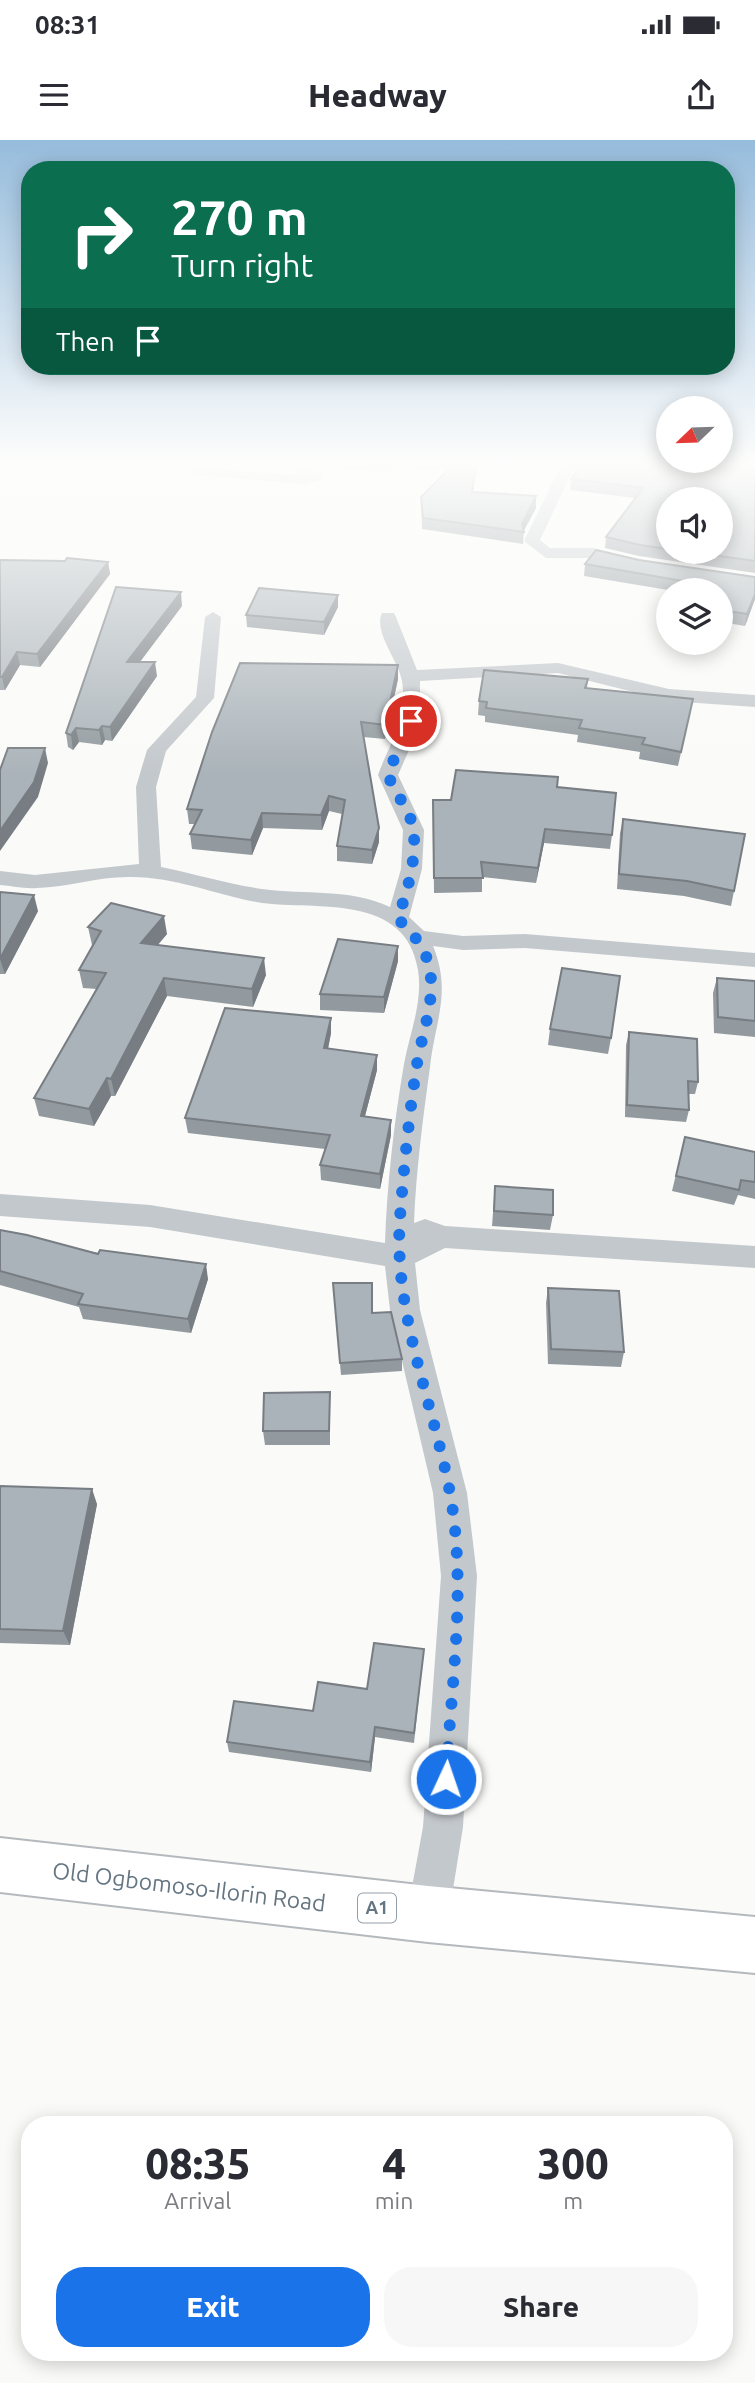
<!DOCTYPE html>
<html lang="en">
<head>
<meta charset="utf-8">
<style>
  body { margin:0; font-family:Ubuntu,sans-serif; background:#f7f7f7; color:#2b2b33; height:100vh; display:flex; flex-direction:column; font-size:26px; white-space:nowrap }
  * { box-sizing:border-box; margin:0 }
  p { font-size:23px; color:#7c7c81 }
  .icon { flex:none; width:38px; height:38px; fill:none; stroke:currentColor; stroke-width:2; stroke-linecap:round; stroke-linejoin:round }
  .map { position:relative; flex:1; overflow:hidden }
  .sheet { position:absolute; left:21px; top:1976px; width:712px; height:245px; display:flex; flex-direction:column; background:#fff; border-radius:28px; box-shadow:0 4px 18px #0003 }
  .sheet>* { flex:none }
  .hud { position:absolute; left:21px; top:21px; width:714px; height:214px; border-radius:28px; box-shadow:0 4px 18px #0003; background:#0b6e4f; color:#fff; overflow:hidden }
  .needle { width:46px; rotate:247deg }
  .tools { position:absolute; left:656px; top:256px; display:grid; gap:14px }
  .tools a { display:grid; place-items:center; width:77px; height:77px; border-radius:50%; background:#fff; box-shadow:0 4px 18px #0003; font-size:35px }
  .pin { position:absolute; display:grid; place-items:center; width:60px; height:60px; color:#fff; margin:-30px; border:4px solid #fff; border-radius:50%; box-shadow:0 2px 7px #0007 }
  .me { position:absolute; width:77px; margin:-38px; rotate:3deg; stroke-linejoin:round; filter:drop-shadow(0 0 5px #0008) }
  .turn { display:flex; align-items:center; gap:24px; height:147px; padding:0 35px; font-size:32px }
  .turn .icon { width:91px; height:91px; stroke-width:2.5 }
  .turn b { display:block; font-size:49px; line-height:60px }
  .then { display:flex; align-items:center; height:66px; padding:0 35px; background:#0003; gap:14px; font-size:26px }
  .eta { display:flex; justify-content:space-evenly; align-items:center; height:119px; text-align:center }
  .eta b { font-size:42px; font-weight:800; line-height:49px }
  .button { display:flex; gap:14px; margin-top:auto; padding:14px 35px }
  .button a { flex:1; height:80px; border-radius:28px; background:#1a73e8; color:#fff; font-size:28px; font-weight:800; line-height:80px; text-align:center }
  .button a+a { background:#f7f7f7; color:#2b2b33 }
  .status { display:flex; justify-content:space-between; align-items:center; height:49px; padding:0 35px; background:#fff; direction:ltr }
  .status svg { height:19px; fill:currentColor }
  header { display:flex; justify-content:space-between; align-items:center; height:91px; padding:0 35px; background:#fff; font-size:32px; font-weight:800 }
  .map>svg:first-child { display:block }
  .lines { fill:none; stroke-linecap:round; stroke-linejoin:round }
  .highway-casing { stroke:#b4b9bd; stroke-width:4 }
  .street { fill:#c3c8cc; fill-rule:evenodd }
  .highway { fill:#fff; fill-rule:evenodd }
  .wall { fill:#929a9f; fill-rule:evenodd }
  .shaded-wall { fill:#777d82 }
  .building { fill:#aab3b9; stroke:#777d82; stroke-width:2 }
  .route { stroke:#1a73e8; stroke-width:12; stroke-dasharray:0 21.6 }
  .labels { text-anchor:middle; stroke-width:7; stroke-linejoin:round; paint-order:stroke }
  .shield { fill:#fff; stroke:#939fa8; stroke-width:2 }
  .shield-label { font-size:18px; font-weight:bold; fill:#657683 }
  .near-street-label { font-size:23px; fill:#657683; stroke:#fff }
</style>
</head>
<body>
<div class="status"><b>08:31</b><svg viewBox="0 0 49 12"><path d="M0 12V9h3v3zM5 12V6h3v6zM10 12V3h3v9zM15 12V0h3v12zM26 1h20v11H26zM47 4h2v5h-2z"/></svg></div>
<header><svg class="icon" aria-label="menu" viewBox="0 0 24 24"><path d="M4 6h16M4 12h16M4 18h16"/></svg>Headway<svg class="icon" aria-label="share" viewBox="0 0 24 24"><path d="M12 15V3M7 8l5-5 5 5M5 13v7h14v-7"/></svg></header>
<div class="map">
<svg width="755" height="2243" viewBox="0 0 755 2243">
  <rect width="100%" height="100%" fill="#fafaf8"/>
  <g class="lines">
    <g class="highway-casing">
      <polygon id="highway" points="0,1698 428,1746 755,1777 755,1833 428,1802 0,1752"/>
    </g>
    <g class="street">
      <polygon points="303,321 317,321 310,331 322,333 322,339 305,344 194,335 187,331 194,327 295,335"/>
      <polygon points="563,321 577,321 540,400 550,408 593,408 640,420 640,426 593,418 546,418 524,401"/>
      <path d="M213,472L221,477L214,558L166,611L156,647L161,727C195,734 228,744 262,749C306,755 349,748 390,767L401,729L403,690L378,635C391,599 408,582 402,541C399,521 373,492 382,473H394L396,477L417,530L558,523L669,549L755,555V567L669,561L558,533L420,541V585L398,635L424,690L422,729L409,777L424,791L463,796L525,794L755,813V827L525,808L463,810L433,806C452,852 435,881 430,927C423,978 416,1031 414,1083L425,1079L445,1086L755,1106V1128L445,1108L415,1123L420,1170L467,1353L477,1436L463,1687L449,1774L443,1789L428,1795L413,1789L407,1774L423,1687L441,1436L433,1353L390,1170L385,1126L150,1087L0,1076V1054L150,1065L385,1103C387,1044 394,982 404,924C410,892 423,862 418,830C406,753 316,770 262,763C219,756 176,737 132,737C100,736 69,747 37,748C25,749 12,746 0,745V731L35,735L139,724L136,647L147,610L196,557L205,477Z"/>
    </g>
    <use href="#highway" class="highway"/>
  </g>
  <g class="wall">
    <polygon points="345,321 399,321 398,327 345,330"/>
    <polygon points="416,321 477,321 473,352 536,356 536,368 524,390 523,404 422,389 421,357 450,328 417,330"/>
    <polygon points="694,321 755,321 755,328"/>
    <path d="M755,330V433L639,416L605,408L606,397L635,358L570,350L571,339ZM668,359L721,411H668Z"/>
    <polygon points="0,420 108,422 110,434 40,527 20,525 5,550 0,550"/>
    <polygon points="639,420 755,437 755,459 745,486 721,482 721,450 668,450 584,436 585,424"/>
    <polygon points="182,466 140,522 157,536 112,601 105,600 102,605 79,602 73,610 68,607 66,593"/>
    <polygon points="338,467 324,495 247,487 246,475"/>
    <polygon points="398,525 398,539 385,599 363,597 379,688 379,702 372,724 337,721 337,706 342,674 329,671 322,690 263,688 252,715 192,709 190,694 195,684 189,684 187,669"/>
    <polygon points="588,539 587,548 693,559 678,626 639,619 640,612 577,602 578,595 485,582 485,576 478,575 479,561"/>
    <polygon points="557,647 612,695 610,709 544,703 536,743 482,737 482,752 434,753 433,660 451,660"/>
    <polygon points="623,679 734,751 731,766 684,756 617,749 620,693"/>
    <polygon points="0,752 38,771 5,834 0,834"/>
    <polygon points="88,787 167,794 158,805 266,835 253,867 167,856 115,956 111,956 94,986 39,976 34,958 97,849 83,848 79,830 93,805 92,805"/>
    <polygon points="398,821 384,873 320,870 320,854"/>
    <polygon points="717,838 755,841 755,897 714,893 713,853"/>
    <polygon points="331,878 331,893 328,909 377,930 365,976 391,980 391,995 380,1049 321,1040 320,1025 325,1009 188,993 185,978"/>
    <polygon points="550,889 611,898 608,914 548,905"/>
    <polygon points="629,892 698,942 695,954 689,954 689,970 686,982 625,977 626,905"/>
    <polygon points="685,997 755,1012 755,1059 738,1055 734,1065 672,1051"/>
    <polygon points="495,1046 553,1075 550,1090 492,1086"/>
    <polygon points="0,1090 208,1139 191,1193 83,1179 79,1167 0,1145"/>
    <polygon points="333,1143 372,1173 402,1219 402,1231 341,1235"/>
    <polygon points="548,1148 624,1212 621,1227 548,1224 546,1163"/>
    <polygon points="330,1252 330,1305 265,1305 263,1291"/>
    <polygon points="0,1346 97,1364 70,1505 0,1503"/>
    <polygon points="424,1509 414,1603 375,1597 371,1632 229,1612 227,1602 313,1571 367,1549"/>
  </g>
  <g class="shaded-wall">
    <polygon points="536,356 536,368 523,392 522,384"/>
    <polygon points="108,422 110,434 40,527 37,514"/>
    <polygon points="181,452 182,466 129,536 127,522"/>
    <polygon points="755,454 755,459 745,486 747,474"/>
    <polygon points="338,455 338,467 324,495 324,482"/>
    <polygon points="17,512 20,525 5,550 2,537"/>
    <polygon points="155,522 157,536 112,601 110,587"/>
    <polygon points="398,525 398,539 385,599 385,585"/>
    <polygon points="102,586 105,600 102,605 99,590"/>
    <polygon points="76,588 79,602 73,610 71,595"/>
    <polygon points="45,608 48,623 38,657 0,711 0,691"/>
    <polygon points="329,656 329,671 322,690 321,675"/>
    <polygon points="262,673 263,688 252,715 251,700"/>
    <polygon points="379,688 379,702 372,724 372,710"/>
    <polygon points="545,689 544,703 536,743 538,728"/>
    <polygon points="34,755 38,771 5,834 0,819"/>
    <polygon points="164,776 167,794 144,820 141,803"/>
    <polygon points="398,806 398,821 384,873 384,857"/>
    <polygon points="264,818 266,835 253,867 252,849"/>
    <polygon points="164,838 167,856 115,956 111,939"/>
    <polygon points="331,878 331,893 325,923 324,908"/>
    <polygon points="377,915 377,930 361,991 361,976"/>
    <polygon points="107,938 111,956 94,986 89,969"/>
    <polygon points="391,980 391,995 380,1049 380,1034"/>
    <polygon points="206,1124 208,1139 191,1193 188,1179"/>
    <polygon points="92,1349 97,1364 70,1505 63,1491"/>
    <polygon points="375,1587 375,1597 371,1632 370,1622"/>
  </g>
  <g class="building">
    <polygon points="457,321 477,321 472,352 536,356 522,384 524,392 423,378 421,357"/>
    <polygon points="586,321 675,321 755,330 755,421 684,411 721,411 721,359 668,359 668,409 640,405 606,397 643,348 571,339"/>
    <polygon points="596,410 639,420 755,437 755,454 747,474 721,470 721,450 715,450 717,447 585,424"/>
    <polygon points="67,418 108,422 37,514 17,512 2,537 0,537 0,420 65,421"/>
    <polygon points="116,447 181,452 127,522 155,522 110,587 102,586 99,590 76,588 71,595 66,593"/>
    <polygon points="259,448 338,455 324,482 246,475"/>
    <polygon points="240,523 398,525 385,585 361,582 379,688 372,710 337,706 345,660 329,656 321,675 262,673 251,700 190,694 202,670 187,669 212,592"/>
    <polygon points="484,530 588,539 585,548 693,559 681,612 642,604 645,598 579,588 582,580 486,568 487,562 479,561"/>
    <polygon points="8,608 45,608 34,642 0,691 0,630"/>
    <polygon points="456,630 558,637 557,647 616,653 612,695 545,689 538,728 481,722 483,738 434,738 433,660 451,660"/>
    <polygon points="623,679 745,694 734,751 687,741 619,734"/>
    <polygon points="0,752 34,755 0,819"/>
    <polygon points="111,763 164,776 141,803 264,818 252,849 164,838 111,939 107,938 89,969 34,958 106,833 79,830 101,791 88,787"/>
    <polygon points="338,799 398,806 384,857 320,854"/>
    <polygon points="562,828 620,836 611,898 550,889"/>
    <polygon points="717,838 755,841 755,881 718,877"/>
    <polygon points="225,868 331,878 324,908 377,915 361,976 391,980 380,1034 320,1025 330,995 185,978"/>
    <polygon points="629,892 697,899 698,942 688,941 689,970 627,965"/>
    <polygon points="685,997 755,1012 755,1042 741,1040 739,1050 676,1036"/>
    <polygon points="495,1046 553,1050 553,1075 494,1071"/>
    <polygon points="0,1090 27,1095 98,1114 100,1110 206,1124 188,1179 78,1164 83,1154 0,1131"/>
    <polygon points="333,1143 372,1143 372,1173 391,1172 402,1219 340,1223"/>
    <polygon points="548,1148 619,1151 624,1212 551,1209"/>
    <polygon points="330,1252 329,1291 263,1291 264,1253"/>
    <polygon points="0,1346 92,1349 63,1491 0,1489"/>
    <polygon points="374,1503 424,1509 414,1593 375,1587 370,1622 227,1602 234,1561 313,1571 318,1542 367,1549"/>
  </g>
  <linearGradient id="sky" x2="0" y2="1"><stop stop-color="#96bcdc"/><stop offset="0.51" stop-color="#fdfdfc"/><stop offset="1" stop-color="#fdfdfc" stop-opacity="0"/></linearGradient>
  <rect width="755" height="635" fill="url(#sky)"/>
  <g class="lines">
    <path class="route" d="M411,581C406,601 393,616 388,635C394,651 405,664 411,680C420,705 408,754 397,778C413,793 426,808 430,830C435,863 422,893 417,924C409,974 404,1027 400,1077C393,1173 433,1261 450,1353C467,1447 451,1545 446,1639"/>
  </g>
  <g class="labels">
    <rect class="shield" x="358" y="1753.5" width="38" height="29" rx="5"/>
    <g class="shield-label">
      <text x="377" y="1774">A1</text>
    </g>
    <g class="near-street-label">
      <text transform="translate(189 1747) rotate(7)" y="8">Old Ogbomoso-Ilorin Road</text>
    </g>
  </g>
</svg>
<div class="tools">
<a><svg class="needle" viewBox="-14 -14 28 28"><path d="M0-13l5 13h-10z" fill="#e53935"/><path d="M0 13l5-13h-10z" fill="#7c7c81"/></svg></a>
<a><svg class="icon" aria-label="sound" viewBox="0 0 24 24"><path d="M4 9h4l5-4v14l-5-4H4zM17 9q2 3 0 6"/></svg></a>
<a><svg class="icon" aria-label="layers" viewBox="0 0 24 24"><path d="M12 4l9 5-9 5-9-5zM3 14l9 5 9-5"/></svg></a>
</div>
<div class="pin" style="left:411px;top:581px;background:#d93025"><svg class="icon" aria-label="arrive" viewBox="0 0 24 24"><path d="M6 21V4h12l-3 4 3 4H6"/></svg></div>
<svg class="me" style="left:446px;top:1639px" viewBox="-20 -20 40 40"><circle r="17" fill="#1a73e8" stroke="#fff" stroke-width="3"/><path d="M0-11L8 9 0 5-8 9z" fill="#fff"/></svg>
<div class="hud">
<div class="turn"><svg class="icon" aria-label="right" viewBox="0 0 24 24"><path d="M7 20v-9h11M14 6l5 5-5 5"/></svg><div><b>270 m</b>Turn right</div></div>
<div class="then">Then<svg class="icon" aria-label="arrive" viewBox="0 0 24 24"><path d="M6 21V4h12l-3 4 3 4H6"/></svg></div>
</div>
<section class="sheet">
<div class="eta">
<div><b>08:35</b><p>Arrival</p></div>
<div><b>4</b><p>min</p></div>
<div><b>300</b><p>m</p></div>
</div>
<div class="button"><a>Exit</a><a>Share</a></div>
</section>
</div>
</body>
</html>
